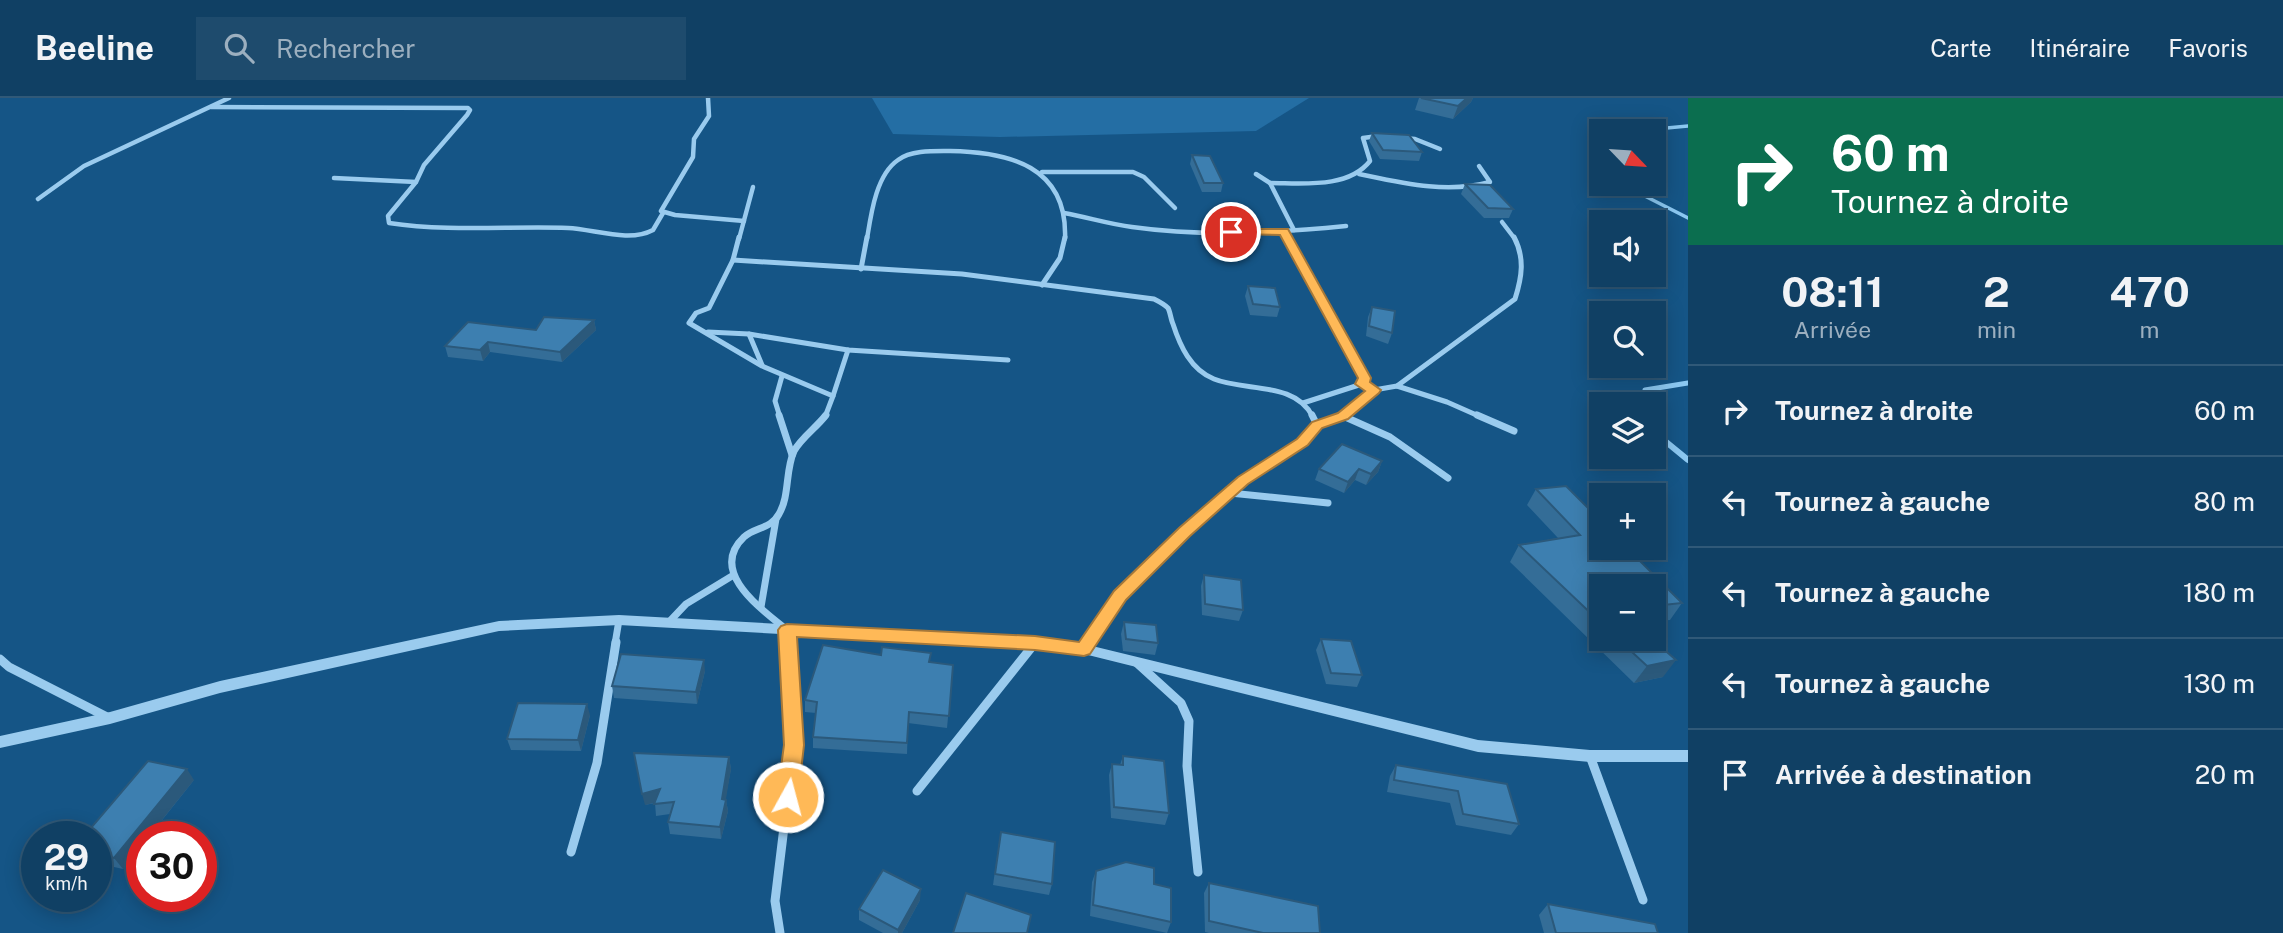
<!DOCTYPE html>
<html lang="fr">
<head>
<meta charset="utf-8">
<style>
  body { margin:0; font-family:"Public Sans",sans-serif; background:#1e4b6d; color:#f1f3f6; height:100vh; display:flex; flex-direction:column; font-size:26px; white-space:nowrap }
  * { box-sizing:border-box; margin:0 }
  p { font-size:23px; color:#9cafbf }
  .icon { flex:none; width:38px; height:38px; fill:none; stroke:currentColor; stroke-width:2; stroke-linecap:round; stroke-linejoin:round }
  .map { position:relative; flex:1; overflow:hidden }
  .side { display:flex; flex-direction:column; background:#104064; width:595px }
  .side>* { flex:none }
  .top-card { background:#0b6e4f; color:#fff; overflow:hidden }
  .needle { width:46px; rotate:115deg }
  .controls { position:absolute; left:1589px; top:21px; display:grid; gap:14px }
  .controls a { display:grid; place-items:center; width:77px; height:77px; border-radius:0px; background:#104064; box-shadow:0 4px 18px #0003,0 0 0 2px #305978; font-size:35px }
  .speed { position:absolute; left:21px; top:723px; display:flex; gap:14px; font-size:35px; font-weight:700; text-align:center }
  .speed>* { display:grid; place-content:center; width:91px; height:91px; border-radius:50%; background:#104064; box-shadow:0 4px 18px #0003,0 0 0 2px #305978; line-height:1 }
  .speed small { font-size:18px; font-weight:400 }
  .speed .limit { border:10px solid #d22; background:#fff; color:#111 }
  .pin { position:absolute; display:grid; place-items:center; width:60px; height:60px; color:#fff; margin:-30px; border:4px solid #fff; border-radius:50%; box-shadow:0 2px 7px #0007 }
  .me { position:absolute; width:77px; margin:-38px; rotate:7deg; stroke-linejoin:round; filter:drop-shadow(0 0 5px #0008) }
  .turn { display:flex; align-items:center; gap:24px; height:147px; padding:0 28px; font-size:32px }
  .turn .icon { width:91px; height:91px; stroke-width:2.5 }
  .turn b { display:block; font-size:49px; line-height:60px }
  .eta { display:flex; justify-content:space-evenly; align-items:center; height:119px; text-align:center }
  .eta b { font-size:42px; font-weight:700; line-height:49px }
  ul { padding:0; list-style:none }
  li { display:flex; align-items:center; gap:21px; height:91px; padding:0 28px; border-top:2px solid #305978 }
  li div { flex:1 }
  li b { display:block; font-size:26px }
  li em { font-style:normal }
  header { display:flex; align-items:center; gap:42px; box-sizing:border-box; height:98px; padding:0 35px; background:#104064; border-bottom:2px solid #305978 }
  header strong { font-size:33px }
  nav { display:flex; gap:38px; margin-inline-start:auto; font-size:24px }
  .search { width:490px; height:63px; background:#1e4b6d; display:flex; align-items:center; gap:18px; box-sizing:border-box; padding:0 24px; border-radius:0px; color:#9cafbf; font-size:26px }
  main { display:flex; flex:1; min-height:0 }
  .map>svg:first-child { display:block }
  .green { fill:#246ea4 }
  .lines { fill:none; stroke-linecap:round; stroke-linejoin:round }
  .stream-far2 { stroke:#8cc8f1; stroke-width:3.5 }
  .stream-far1 { stroke:#8cc8f1; stroke-width:5 }
  .stream { stroke:#8cc8f1; stroke-width:6 }
  .minor-far3 { stroke:#9acbee; stroke-width:4.5 }
  .minor-far2 { stroke:#9acbee; stroke-width:5 }
  .minor-far1 { stroke:#9acbee; stroke-width:7 }
  .minor { stroke:#9acbee; stroke-width:9 }
  .tertiary { fill:#9acbee; fill-rule:evenodd }
  .wall { fill:#346d97 }
  .shaded-wall { fill:#2b597b }
  .building { fill:#3d7fb0; stroke:#2b597b; stroke-width:2 }
  .route { fill:#ffb957; stroke:#a67839; stroke-width:2 }
</style>
</head>
<body>
<header>
<strong>Beeline</strong>
<div class="search"><svg class="icon" aria-label="search" viewBox="0 0 24 24"><circle cx="10" cy="10" r="6"/><path d="M15 15l6 6"/></svg>Rechercher</div>
<nav><a>Carte</a><a>Itinéraire</a><a>Favoris</a></nav>
</header>
<main>
<div class="map">
<svg width="1688" height="835" viewBox="0 0 1688 835">
  <rect width="100%" height="100%" fill="#155586"/>
  <polygon class="green" points="872,0 1309,0 1256,33 1000,39 893,36"/>
  <g class="lines">
    <g class="stream-far2">
      <polyline points="1635,33 1688,28"/>
      <polyline points="1633,86 1635,93 1688,120"/>
    </g>
    <polyline class="stream-far1" points="1648,306 1645,292 1688,285"/>
    <polyline class="stream" points="1654,334 1688,362"/>
    <g class="minor-far3">
      <polyline points="708,0 709,18 694,41 693,59 661,113 675,117 744,123"/>
      <path d="M211,9L468,10L470,12L467,17L424,67L416,84L388,118L389,125C449,134 508,128 568,130C594,131 629,145 653,132L663,115"/>
      <polyline points="1403,40 1415,41 1440,51"/>
      <polyline points="1042,74 1133,74 1144,79 1175,110"/>
      <polyline points="1256,76 1270,85 1294,132"/>
      <path d="M1359,76C1402,85 1447,96 1490,84L1479,68"/>
      <polyline points="334,80 416,84"/>
      <path d="M1270,85C1302,85 1348,91 1370,63L1363,40L1378,38"/>
      <polyline points="38,101 84,68 229,0"/>
      <path d="M1064,115C1087,119 1109,126 1132,129C1203,139 1275,135 1346,128"/>
      <polyline points="1502,124 1515,141"/>
      <polyline points="1284,133 1288,141"/>
      <polyline points="739,141 753,89"/>
      <path d="M867,141C871,116 876,77 898,62C911,52 934,53 950,53C1009,54 1068,68 1065,141"/>
    </g>
    <g class="minor-far2">
      <polyline points="739,139 733,162 709,210 696,215 689,225 762,268 833,298 825,319"/>
      <polyline points="1287,139 1365,280 1362,286 1303,305"/>
      <path d="M733,162L962,176L1154,201C1158,203 1165,207 1168,210C1170,213 1171,222 1173,226C1180,248 1191,272 1214,281C1246,294 1295,283 1313,319"/>
      <polyline points="861,171 867,139"/>
      <polyline points="1042,187 1060,160 1065,139"/>
      <polyline points="708,234 749,236 848,252 1008,262"/>
      <polyline points="749,236 762,267"/>
      <polyline points="1397,288 1447,304 1481,319"/>
      <polyline points="833,298 848,252"/>
      <polyline points="780,319 775,303 782,278"/>
      <path d="M1341,319L1374,292L1397,288L1515,201C1522,179 1525,160 1514,139"/>
    </g>
    <g class="minor-far1">
      <polyline points="779,317 792,357"/>
      <polyline points="1477,317 1514,333"/>
      <polyline points="1343,318 1390,339 1448,380"/>
      <polyline points="1317,327 1344,317"/>
      <polyline points="1230,395 1328,405"/>
      <polyline points="761,509 776,421"/>
      <polyline points="669,524 686,506 732,478"/>
      <polyline points="615,546 619,522"/>
      <path d="M788,546L787,532C763,512 707,474 744,439C755,429 771,431 779,416C790,397 785,373 794,353C802,339 816,330 826,317"/>
      <polyline points="1087,546 1120,498 1184,434 1243,383 1302,344 1317,327 1312,317"/>
    </g>
    <g class="minor">
      <polyline points="1084,551 1089,544"/>
      <polyline points="0,561 9,569 109,620"/>
      <polyline points="1137,565 1181,605 1189,623 1187,668 1198,774"/>
      <polyline points="1590,658 1643,802"/>
      <polyline points="917,693 1035,545"/>
      <polyline points="571,754 597,665 616,544"/>
      <polyline points="780,835 775,803 794,647 788,544"/>
    </g>
    <polygon class="tertiary" points="619,517 1035,540 1084,546 1478,642 1590,652 1688,652 1688,664 1590,664 1478,654 1084,556 1035,550 619,527 499,533 220,595 110,626 0,650 0,638 110,614 220,583 499,523"/>
  </g>
  <g class="wall">
    <polygon points="1419,0 1473,0 1471,4 1453,21 1415,12"/>
    <polygon points="1372,35 1422,54 1419,63 1380,61 1369,43"/>
    <polygon points="1192,57 1223,85 1221,94 1202,94 1190,66"/>
    <polygon points="1465,86 1513,111 1509,120 1484,120 1461,96"/>
    <polygon points="1248,188 1280,209 1277,219 1250,217 1245,198"/>
    <polygon points="1372,209 1392,235 1388,246 1366,238 1368,219"/>
    <polygon points="594,222 596,232 562,264 490,254 483,263 448,259 445,248"/>
    <polygon points="1382,363 1378,374 1366,387 1355,382 1344,395 1315,382 1319,371"/>
    <polygon points="1536,391 1682,505 1670,522 1654,523 1654,488 1601,488 1601,541 1652,541 1663,579 1634,585 1510,464 1519,447 1558,440 1527,407"/>
    <polygon points="1204,477 1243,512 1239,523 1202,517 1201,488"/>
    <polygon points="1124,524 1158,545 1155,557 1123,553 1121,536"/>
    <polygon points="1321,541 1362,577 1357,589 1326,586 1316,552"/>
    <polygon points="930,564 953,567 947,630 908,625 907,656 813,650 813,639 816,615 805,614 805,602"/>
    <polygon points="705,573 697,606 614,600 612,588"/>
    <polygon points="590,617 581,653 511,652 507,641"/>
    <polygon points="1123,658 1169,715 1165,727 1111,720 1109,677 1112,666 1120,667"/>
    <polygon points="729,659 731,671 725,702 726,702 728,713 721,741 670,736 668,724 670,716 656,718 655,705 645,707"/>
    <polygon points="1396,667 1507,686 1519,726 1511,737 1456,727 1450,705 1387,694 1390,678"/>
    <polygon points="194,682 123,771 96,765 96,738"/>
    <polygon points="999,745 1052,786 1049,797 993,787"/>
    <polygon points="1096,773 1154,786 1171,824 1167,835 1090,818 1092,784"/>
    <polygon points="1209,785 1320,835 1209,835 1205,834 1204,795"/>
    <polygon points="920,802 902,835 883,835 859,822 859,811"/>
    <polygon points="1548,806 1658,835 1544,835 1539,817"/>
  </g>
  <g class="shaded-wall">
    <polygon points="1467,0 1473,0 1471,4 1453,21 1458,8"/>
    <polygon points="594,222 596,232 562,264 560,254"/>
    <polygon points="488,244 490,254 483,263 480,252"/>
    <polygon points="1382,363 1378,374 1366,387 1371,376"/>
    <polygon points="1359,371 1355,382 1344,395 1348,384"/>
    <polygon points="704,562 705,573 697,606 696,594"/>
    <polygon points="1676,562 1663,579 1634,585 1647,568"/>
    <polygon points="587,606 590,617 581,653 578,642"/>
    <polygon points="729,659 731,671 724,713 722,701"/>
    <polygon points="187,671 194,682 149,738 142,738 142,748 123,771 114,760"/>
    <polygon points="660,691 662,703 645,707 642,696"/>
    <polygon points="726,702 728,713 721,741 720,729"/>
    <polygon points="921,791 920,802 902,835 898,835 898,832"/>
  </g>
  <g class="building">
    <polygon points="1421,0 1467,0 1458,8"/>
    <polygon points="1372,35 1409,37 1422,54 1383,52"/>
    <polygon points="1192,57 1210,58 1223,85 1204,85"/>
    <polygon points="1465,86 1490,87 1513,111 1488,110"/>
    <polygon points="1248,188 1275,190 1280,209 1253,206"/>
    <polygon points="1372,209 1395,213 1392,235 1369,228"/>
    <polygon points="544,219 594,222 560,254 488,244 480,252 445,248 468,224 536,232"/>
    <polygon points="1342,346 1382,363 1371,376 1359,371 1348,384 1319,371"/>
    <polygon points="1566,388 1601,423 1601,450 1627,450 1682,505 1654,508 1654,488 1601,488 1601,525 1519,447 1580,437 1536,391"/>
    <polygon points="1204,477 1241,482 1243,512 1205,506"/>
    <polygon points="1124,524 1156,527 1158,545 1126,541"/>
    <polygon points="1321,541 1351,543 1362,577 1331,575"/>
    <polygon points="1618,541 1652,541 1676,562 1647,568"/>
    <polygon points="823,547 881,557 882,549 931,555 929,564 953,567 949,618 909,614 907,645 813,639 817,604 805,602"/>
    <polygon points="621,556 704,562 696,594 612,588"/>
    <polygon points="518,605 587,606 578,642 507,641"/>
    <polygon points="634,655 729,659 722,701 726,702 720,729 668,724 674,704 654,706 660,691 642,696"/>
    <polygon points="1123,658 1164,663 1169,715 1114,709 1112,666 1123,667"/>
    <polygon points="148,663 187,671 114,760 96,756 96,738 84,738"/>
    <polygon points="1396,667 1507,686 1519,726 1463,716 1458,693 1394,682"/>
    <polygon points="1001,734 1055,744 1052,786 995,776"/>
    <polygon points="1126,764 1154,770 1154,786 1171,790 1171,824 1093,807 1096,773"/>
    <polygon points="883,772 921,791 898,832 859,811"/>
    <polygon points="1209,785 1318,808 1320,835 1263,835 1209,823"/>
    <polygon points="966,795 1031,817 1027,835 953,835"/>
    <polygon points="1548,806 1655,826 1658,835 1556,835"/>
  </g>
  <polygon class="route" points="1231,131 1288,131 1371,280 1370,284 1381,292 1379,295 1348,321 1322,330 1308,347 1248,386 1190,438 1126,502 1090,556 1084,558 1035,552 797,539 804,647 798,699 795,706 788,708 780,706 777,699 784,647 778,532 781,528 787,526 1035,538 1079,544 1114,493 1179,430 1238,379 1297,341 1312,324 1338,315 1365,293 1355,286 1358,280 1280,137 1227,136 1226,134"/>
</svg>
<div class="controls">
<a><svg class="needle" viewBox="-14 -14 28 28"><path d="M0-13l5 13h-10z" fill="#e53935"/><path d="M0 13l5-13h-10z" fill="#9cafbf"/></svg></a>
<a><svg class="icon" aria-label="sound" viewBox="0 0 24 24"><path d="M4 9h4l5-4v14l-5-4H4zM17 9q2 3 0 6"/></svg></a>
<a><svg class="icon" aria-label="search" viewBox="0 0 24 24"><circle cx="10" cy="10" r="6"/><path d="M15 15l6 6"/></svg></a>
<a><svg class="icon" aria-label="layers" viewBox="0 0 24 24"><path d="M12 4l9 5-9 5-9-5zM3 14l9 5 9-5"/></svg></a>
<a>+</a>
<a>−</a>
</div>
<div class="speed"><div>29<small>km/h</small></div><div class="limit">30</div></div>
<div class="pin" style="left:1231px;top:134px;background:#d93025"><svg class="icon" aria-label="arrive" viewBox="0 0 24 24"><path d="M6 21V4h12l-3 4 3 4H6"/></svg></div>
<svg class="me" style="left:788px;top:699px" viewBox="-20 -20 40 40"><circle r="17" fill="#ffb957" stroke="#fff" stroke-width="3"/><path d="M0-11L8 9 0 5-8 9z" fill="#fff"/></svg>
</div>
<section class="side">
<div class="top-card">
<div class="turn"><svg class="icon" aria-label="right" viewBox="0 0 24 24"><path d="M7 20v-9h11M14 6l5 5-5 5"/></svg><div><b>60 m</b>Tournez à droite</div></div>
</div>
<div class="eta">
<div><b>08:11</b><p>Arrivée</p></div>
<div><b>2</b><p>min</p></div>
<div><b>470</b><p>m</p></div>
</div>
<ul>
<li><svg class="icon" aria-label="right" viewBox="0 0 24 24"><path d="M7 20v-9h11M14 6l5 5-5 5"/></svg><div><b>Tournez à droite</b></div><em>60 m</em></li>
<li><svg class="icon" aria-label="left" viewBox="0 0 24 24"><path d="M17 20v-9H6M10 6l-5 5 5 5"/></svg><div><b>Tournez à gauche</b></div><em>80 m</em></li>
<li><svg class="icon" aria-label="left" viewBox="0 0 24 24"><path d="M17 20v-9H6M10 6l-5 5 5 5"/></svg><div><b>Tournez à gauche</b></div><em>180 m</em></li>
<li><svg class="icon" aria-label="left" viewBox="0 0 24 24"><path d="M17 20v-9H6M10 6l-5 5 5 5"/></svg><div><b>Tournez à gauche</b></div><em>130 m</em></li>
<li><svg class="icon" aria-label="arrive" viewBox="0 0 24 24"><path d="M6 21V4h12l-3 4 3 4H6"/></svg><div><b>Arrivée à destination</b></div><em>20 m</em></li>
</ul>
</section>
</main>
</body>
</html>
